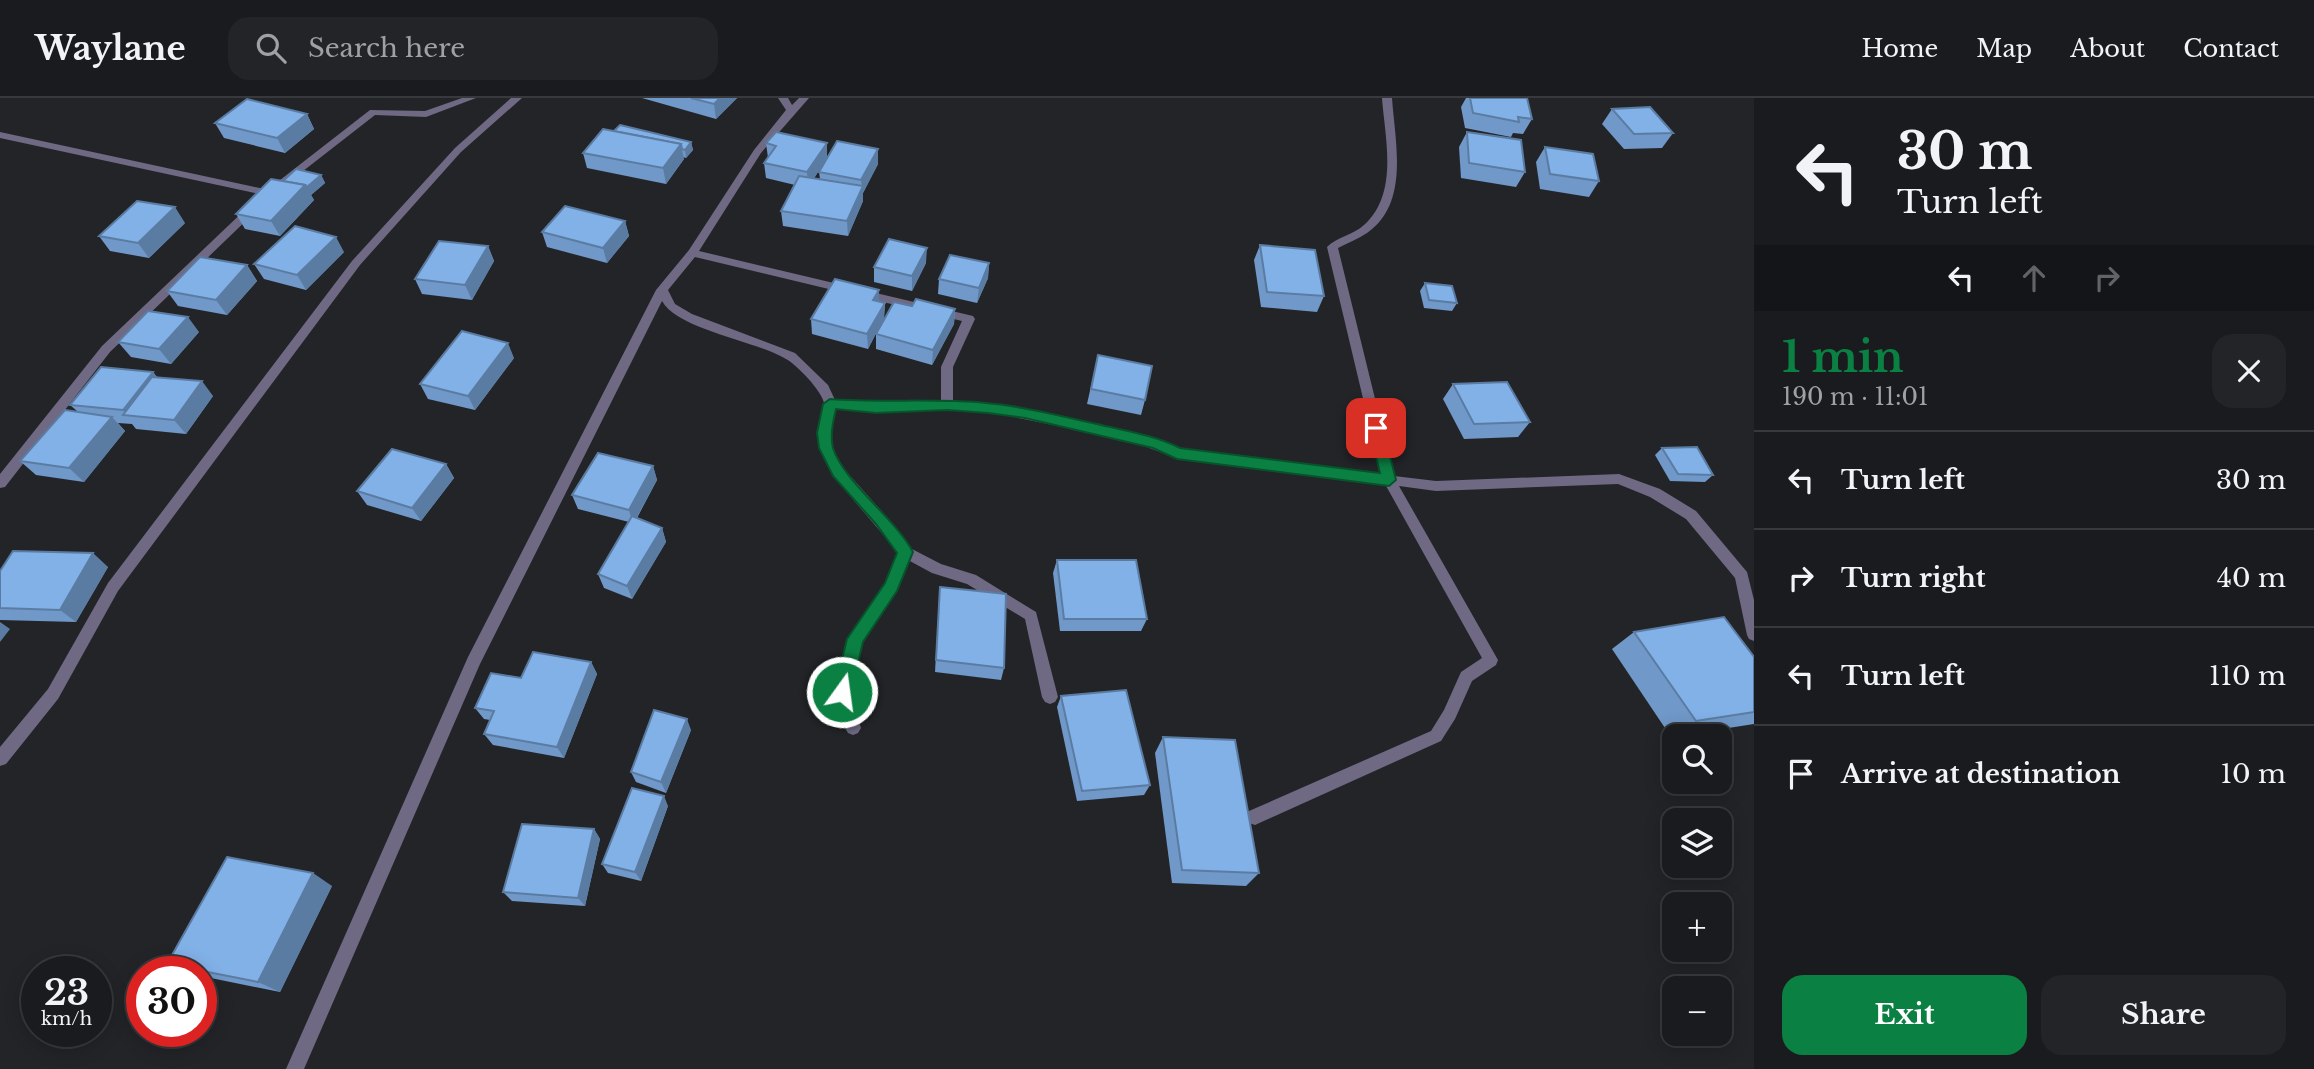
<!DOCTYPE html>
<html lang="en">
<head>
<meta charset="utf-8">
<style>
  body { margin:0; font-family:"Libre Baskerville",serif; background:#232427; color:#f1f3f6; height:100vh; display:flex; flex-direction:column; font-size:26px; white-space:nowrap }
  * { box-sizing:border-box; margin:0 }
  p { font-size:23px; color:#9fa1a4 }
  .icon { flex:none; width:38px; height:38px; fill:none; stroke:currentColor; stroke-width:2; stroke-linecap:round; stroke-linejoin:round }
  .map { position:relative; flex:1; overflow:hidden }
  .details { display:flex; flex-direction:column; background:#1a1b1e; width:560px }
  .details>* { flex:none }
  .guide { background:#1a1b1e; color:#f1f3f6; overflow:hidden }
  .fabs { position:absolute; left:1662px; top:626px; display:grid; gap:14px }
  .fabs a { display:grid; place-items:center; width:70px; height:70px; border-radius:14px; background:#1a1b1e; box-shadow:0 4px 18px #0003,0 0 0 2px #38393c; font-size:35px }
  .speed { position:absolute; left:21px; top:858px; display:flex; gap:14px; font-size:35px; font-weight:700; text-align:center }
  .speed>* { display:grid; place-content:center; width:91px; height:91px; border-radius:50%; background:#1a1b1e; box-shadow:0 4px 18px #0003,0 0 0 2px #38393c; line-height:1 }
  .speed small { font-size:18px; font-weight:400 }
  .speed .limit { border:10px solid #d22; background:#fff; color:#111 }
  .pin { position:absolute; display:grid; place-items:center; width:60px; height:60px; color:#fff; margin:-30px; border-radius:14px; box-shadow:0 4px 10px #0006 }
  .me { position:absolute; width:77px; margin:-38px; rotate:14deg; stroke-linejoin:round; filter:drop-shadow(0 0 5px #0008) }
  .turn { display:flex; align-items:center; gap:24px; height:147px; padding:0 28px; font-size:32px }
  .turn .icon { width:91px; height:91px; stroke-width:2.5 }
  .turn b { display:block; font-size:49px; line-height:60px }
  .lanes { display:flex; align-items:center; height:66px; padding:0 28px; background:#0003; justify-content:center; gap:35px; direction:ltr }
  .lanes .off { opacity:.35 }
  .round { display:grid; place-items:center; flex:none; width:74px; height:74px; border-radius:21px; background:#232427 }
  .summary { display:flex; align-items:center; justify-content:space-between; height:119px; padding:0 28px }
  h1 { font-size:42px; font-weight:700; line-height:52px; color:#0b8043 }
  .button { display:flex; gap:14px; margin-top:auto; padding:14px 28px }
  .button a { flex:1; height:80px; border-radius:21px; background:#0b8043; color:#fff; font-size:28px; font-weight:700; line-height:80px; text-align:center }
  .button a+a { background:#232427; color:#f1f3f6 }
  ul { padding:0; list-style:none }
  li { display:flex; align-items:center; gap:21px; height:98px; padding:0 28px; border-top:2px solid #38393c }
  li div { flex:1 }
  li b { display:block; font-size:26px }
  li em { font-style:normal }
  header { display:flex; align-items:center; gap:42px; box-sizing:border-box; height:98px; padding:0 35px; background:#1a1b1e; border-bottom:2px solid #38393c }
  header strong { font-size:33px }
  nav { display:flex; gap:38px; margin-inline-start:auto; font-size:24px }
  .search { width:490px; height:63px; background:#232427; display:flex; align-items:center; gap:18px; box-sizing:border-box; padding:0 24px; border-radius:21px; color:#9fa1a4; font-size:26px }
  main { display:flex; flex:1; min-height:0 }
  .map>svg:first-child { display:block }
  .lines { fill:none; stroke-linecap:round; stroke-linejoin:round }
  .minor { fill:#6f6984; fill-rule:evenodd }
  .wall { fill:#7098c8; fill-rule:evenodd }
  .shaded-wall { fill:#5b7ca2 }
  .building { fill:#82b1e8; stroke:#5b7ca2; stroke-width:2 }
  .route { fill:#0b8043; stroke:#07532c; stroke-width:2 }
</style>
</head>
<body>
<header>
<strong>Waylane</strong>
<div class="search"><svg class="icon" aria-label="search" viewBox="0 0 24 24"><circle cx="10" cy="10" r="6"/><path d="M15 15l6 6"/></svg>Search here</div>
<nav><a>Home</a><a>Map</a><a>About</a><a>Contact</a></nav>
</header>
<main>
<div class="map">
<svg width="1754" height="971" viewBox="0 0 1754 971">
  <rect width="100%" height="100%" fill="#232428"/>
  <g class="lines">
    <g class="minor">
      <polygon points="462,0 476,0 426,19 375,17 289,84 280,82 370,12 425,13"/>
      <polygon points="511,0 522,0 461,54 360,167 118,493 58,601 6,666 0,668 0,649 48,591 108,485 352,163 455,50"/>
      <path d="M778,0H788L792,7L799,0H809L761,55L699,153L973,218L975,221L953,269V304L999,307L1040,314L1137,336L1179,350L1381,376L1327,149C1337,139 1353,137 1364,127C1399,95 1385,41 1382,0H1392C1395,44 1410,105 1367,135C1358,141 1347,145 1338,150L1394,378L1436,383L1619,376L1660,391L1696,413L1747,474L1754,502V543L1749,541L1747,537L1735,480L1686,421L1650,399L1618,386L1436,393L1399,388L1498,562L1496,567L1472,583L1455,621L1441,643L1255,727L1249,725L1247,719L1249,713L1431,633L1444,612L1461,574L1482,560L1385,386L1177,360L1127,342L999,316L946,312L835,311L830,335L832,350L844,371L886,418L910,450L941,466L976,477L1036,514L1058,599L1055,604L1050,606L1045,604L1042,599L1025,521L967,486L932,475L908,462L896,492L862,544L850,594L861,630L858,635L853,637L848,635L845,630L834,594L848,542L885,485L898,455C874,423 836,388 821,352C814,335 826,321 824,305C822,293 797,267 786,261C757,243 678,232 662,203L480,566L304,971H286L468,559L656,192L689,152L754,52L786,12ZM695,159L962,223L941,269V303L835,302L828,287L795,255L692,216L675,206L668,192Z"/>
      <polygon points="0,34 269,92 274,95 269,98 0,40"/>
      <polygon points="254,106 258,107 258,111 110,254 5,389 0,390 0,376 102,248 250,107"/>
    </g>
  </g>
  <g class="wall">
    <polygon points="642,0 737,0 716,21"/>
    <polygon points="1466,0 1522,0 1532,21 1523,36 1513,35 1511,39 1465,30 1461,9"/>
    <polygon points="1612,11 1673,35 1662,50 1624,51 1602,26"/>
    <polygon points="307,16 314,31 285,55 224,40 215,25"/>
    <polygon points="614,33 691,44 693,52 686,60 683,59 684,61 666,86 587,70 583,55"/>
    <polygon points="1467,34 1525,74 1516,89 1461,80 1459,49"/>
    <path d="M766,45L827,60L878,51V66L863,95V103L848,138L783,128L781,113L795,87L766,80L764,65L768,60ZM826,62L819,74L820,81L814,80Z"/>
    <polygon points="1545,49 1599,83 1589,99 1540,91 1536,64"/>
    <polygon points="321,77 325,85 311,97 314,102 280,138 245,131 236,116 283,83"/>
    <polygon points="625,123 629,138 607,165 547,149 542,134"/>
    <polygon points="185,125 149,160 110,153 99,138"/>
    <polygon points="1260,147 1324,198 1317,214 1261,209 1254,162"/>
    <polygon points="488,148 494,163 472,202 422,196 415,181"/>
    <polygon points="344,154 306,192 264,181 254,166"/>
    <polygon points="926,165 912,193 874,184 874,169"/>
    <polygon points="989,165 988,180 977,205 938,196 939,181"/>
    <polygon points="247,167 257,183 227,217 178,208 167,193"/>
    <polygon points="1425,185 1457,205 1452,213 1424,210 1420,193"/>
    <polygon points="879,204 885,205 884,220 868,251 812,236 811,221"/>
    <polygon points="912,208 955,211 954,226 932,267 876,251 876,236"/>
    <polygon points="199,234 171,266 131,259 118,244"/>
    <polygon points="1098,257 1145,302 1141,317 1087,306"/>
    <polygon points="514,260 475,312 428,301 420,286"/>
    <polygon points="153,274 157,279 213,298 186,336 136,331 132,326 118,325 125,333 84,384 36,377 20,363 77,313 70,307"/>
    <polygon points="1453,286 1530,324 1518,339 1464,341 1443,301"/>
    <polygon points="1662,350 1713,377 1705,384 1670,383 1655,357"/>
    <polygon points="446,366 454,380 421,423 367,407 357,393"/>
    <polygon points="653,368 657,382 637,420 662,430 666,444 632,501 604,490 598,476 629,424 578,411 572,397"/>
    <polygon points="1057,462 1147,521 1141,533 1060,533 1053,475"/>
    <polygon points="108,469 76,524 0,522 0,473"/>
    <polygon points="939,502 1004,570 1001,582 935,574"/>
    <polygon points="1634,534 1754,559 1754,626 1671,639 1612,551"/>
    <polygon points="591,564 597,576 564,660 493,647 484,636 490,622 484,621 475,610 521,580"/>
    <polygon points="1061,598 1150,687 1144,697 1077,703 1057,609"/>
    <polygon points="691,632 666,695 636,684 631,674"/>
    <polygon points="1163,639 1259,775 1246,788 1172,785 1155,655"/>
    <polygon points="668,708 641,783 608,775 602,766"/>
    <polygon points="594,731 600,741 585,808 512,803 503,794"/>
    <polygon points="332,788 280,894 201,878 201,873 184,873 167,866"/>
  </g>
  <g class="shaded-wall">
    <polygon points="720,0 737,0 716,21 714,6"/>
    <polygon points="307,16 314,31 285,55 277,40"/>
    <polygon points="691,44 693,52 686,60 685,52"/>
    <polygon points="827,45 827,60 808,90 807,74"/>
    <polygon points="681,46 684,61 666,86 663,70"/>
    <polygon points="878,51 878,66 863,95 863,103 848,138 847,123 862,90 861,82"/>
    <polygon points="321,77 325,85 311,97 314,102 280,138 271,123 305,87"/>
    <polygon points="175,109 185,125 149,160 138,145"/>
    <polygon points="625,123 629,138 607,165 603,150"/>
    <polygon points="336,139 344,154 306,192 297,177"/>
    <polygon points="488,148 494,163 472,202 465,187"/>
    <polygon points="927,150 926,165 912,193 912,178"/>
    <polygon points="989,165 988,180 977,205 979,190"/>
    <polygon points="247,167 257,183 227,217 216,202"/>
    <polygon points="879,192 879,207 873,202"/>
    <polygon points="885,205 884,220 868,251 867,236"/>
    <polygon points="955,211 954,226 932,267 933,252"/>
    <polygon points="188,219 199,234 171,266 159,251"/>
    <polygon points="508,245 514,260 475,312 468,298"/>
    <polygon points="153,274 165,289 127,317 123,312"/>
    <polygon points="202,283 213,298 186,336 174,322"/>
    <polygon points="112,319 125,333 84,384 69,370"/>
    <polygon points="446,366 454,380 421,423 412,410"/>
    <polygon points="653,368 657,382 633,426 629,412"/>
    <polygon points="662,430 666,444 632,501 627,488"/>
    <polygon points="93,455 108,469 76,524 60,512"/>
    <polygon points="0,524 10,531 0,544"/>
    <polygon points="591,564 597,576 564,660 557,649"/>
    <polygon points="687,621 691,632 666,695 661,684"/>
    <polygon points="664,698 668,708 641,783 635,774"/>
    <polygon points="594,731 600,741 585,808 578,800"/>
    <polygon points="313,775 332,788 280,894 258,884"/>
  </g>
  <g class="building">
    <polygon points="691,0 720,0 714,6"/>
    <polygon points="1470,0 1527,0 1532,21 1518,19 1519,24 1473,15"/>
    <polygon points="247,1 307,16 277,40 215,25"/>
    <polygon points="1650,9 1673,35 1634,36 1612,11"/>
    <polygon points="620,27 691,44 685,52 682,51 681,46 614,33"/>
    <polygon points="603,31 681,46 663,70 583,55"/>
    <polygon points="776,34 827,45 807,74 764,65 776,48 766,45"/>
    <polygon points="1467,34 1521,42 1525,74 1469,65"/>
    <polygon points="837,43 878,51 861,82 819,74"/>
    <polygon points="1545,49 1593,56 1599,83 1550,76"/>
    <polygon points="296,71 321,77 307,89 305,87 283,83"/>
    <polygon points="799,78 863,88 847,123 781,113"/>
    <polygon points="271,81 305,87 271,123 236,116"/>
    <polygon points="137,103 175,109 138,145 99,138"/>
    <polygon points="565,108 625,123 603,150 542,134"/>
    <polygon points="295,128 336,139 297,177 254,166"/>
    <polygon points="889,141 927,150 912,178 874,169"/>
    <polygon points="439,143 488,148 465,187 415,181"/>
    <polygon points="1260,147 1315,152 1324,198 1267,194"/>
    <polygon points="950,157 989,165 979,190 939,181"/>
    <polygon points="200,159 247,167 216,202 167,193"/>
    <polygon points="835,181 879,192 873,202 885,205 867,236 811,221"/>
    <polygon points="1425,185 1452,188 1457,205 1429,202"/>
    <polygon points="916,201 955,211 933,252 876,236 894,204 912,208"/>
    <polygon points="148,213 188,219 159,251 118,244"/>
    <polygon points="462,233 508,245 468,298 420,286"/>
    <polygon points="1098,257 1152,268 1145,302 1091,291"/>
    <polygon points="101,269 153,274 123,312 70,307"/>
    <polygon points="152,279 202,283 174,322 123,317"/>
    <polygon points="1507,284 1530,324 1474,326 1453,286"/>
    <polygon points="65,312 112,319 69,370 20,363"/>
    <polygon points="1697,349 1713,377 1678,376 1662,350"/>
    <polygon points="392,351 446,366 412,410 357,393"/>
    <polygon points="598,355 653,368 629,412 572,397"/>
    <polygon points="632,418 662,430 627,488 598,476"/>
    <polygon points="13,453 93,455 60,512 0,510 0,473"/>
    <polygon points="1057,462 1136,462 1147,521 1064,521"/>
    <polygon points="940,489 1006,496 1004,570 936,562"/>
    <polygon points="1724,519 1754,559 1754,614 1696,623 1634,534"/>
    <polygon points="533,554 591,564 557,649 484,636 494,613 475,610 491,575 521,580"/>
    <polygon points="1126,592 1150,687 1082,693 1061,598"/>
    <polygon points="654,612 687,621 661,684 631,674"/>
    <polygon points="1163,639 1235,642 1259,775 1182,772"/>
    <polygon points="632,690 664,698 635,774 602,766"/>
    <polygon points="522,726 594,731 578,800 503,794"/>
    <polygon points="227,759 313,775 258,884 167,866"/>
  </g>
  <path class="route" d="M830,301C882,305 934,300 986,305C1023,308 1060,318 1097,326C1126,333 1154,337 1180,350L1380,375L1369,330L1376,325L1383,330L1396,382L1389,388L1177,361L1153,350L1025,320L988,315L947,312L876,315L836,311C833,324 830,337 833,350C844,384 894,419 913,454L897,493L863,544L851,594L848,599L842,601L836,599L834,594L847,541L885,485L897,455L876,426L833,378L819,350L817,335L823,306Z"/>
</svg>
<div class="fabs">
<a><svg class="icon" aria-label="search" viewBox="0 0 24 24"><circle cx="10" cy="10" r="6"/><path d="M15 15l6 6"/></svg></a>
<a><svg class="icon" aria-label="layers" viewBox="0 0 24 24"><path d="M12 4l9 5-9 5-9-5zM3 14l9 5 9-5"/></svg></a>
<a>+</a>
<a>−</a>
</div>
<div class="speed"><div>23<small>km/h</small></div><div class="limit">30</div></div>
<div class="pin" style="left:1376px;top:330px;background:#d93025"><svg class="icon" aria-label="arrive" viewBox="0 0 24 24"><path d="M6 21V4h12l-3 4 3 4H6"/></svg></div>
<svg class="me" style="left:842px;top:594px" viewBox="-20 -20 40 40"><circle r="17" fill="#0b8043" stroke="#fff" stroke-width="3"/><path d="M0-11L8 9 0 5-8 9z" fill="#fff"/></svg>
</div>
<section class="details">
<div class="guide">
<div class="turn"><svg class="icon" aria-label="left" viewBox="0 0 24 24"><path d="M17 20v-9H6M10 6l-5 5 5 5"/></svg><div><b>30 m</b>Turn left</div></div>
<div class="lanes"><svg class="icon" aria-label="left" viewBox="0 0 24 24"><path d="M17 20v-9H6M10 6l-5 5 5 5"/></svg><svg class="icon off" aria-label="ahead" viewBox="0 0 24 24"><path d="M12 20V5M6 11l6-6 6 6"/></svg><svg class="icon off" aria-label="right" viewBox="0 0 24 24"><path d="M7 20v-9h11M14 6l5 5-5 5"/></svg></div>
</div>
<div class="summary"><div><h1>1 min</h1><p>190 m · 11:01</p></div><a class="round"><svg class="icon" aria-label="close" viewBox="0 0 24 24"><path d="M6 6l12 12M18 6L6 18"/></svg></a></div>
<ul>
<li><svg class="icon" aria-label="left" viewBox="0 0 24 24"><path d="M17 20v-9H6M10 6l-5 5 5 5"/></svg><div><b>Turn left</b></div><em>30 m</em></li>
<li><svg class="icon" aria-label="right" viewBox="0 0 24 24"><path d="M7 20v-9h11M14 6l5 5-5 5"/></svg><div><b>Turn right</b></div><em>40 m</em></li>
<li><svg class="icon" aria-label="left" viewBox="0 0 24 24"><path d="M17 20v-9H6M10 6l-5 5 5 5"/></svg><div><b>Turn left</b></div><em>110 m</em></li>
<li><svg class="icon" aria-label="arrive" viewBox="0 0 24 24"><path d="M6 21V4h12l-3 4 3 4H6"/></svg><div><b>Arrive at destination</b></div><em>10 m</em></li>
</ul>
<div class="button"><a>Exit</a><a>Share</a></div>
</section>
</main>
</body>
</html>
